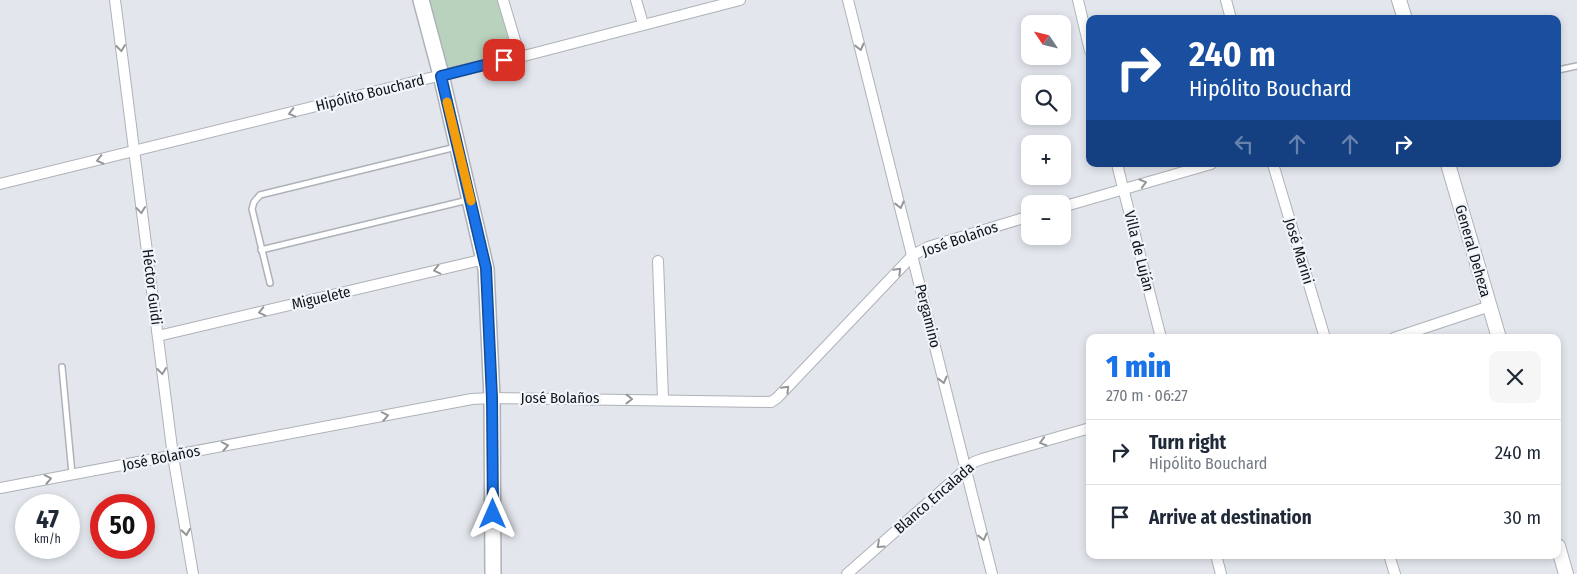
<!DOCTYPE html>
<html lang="en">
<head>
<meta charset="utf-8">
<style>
  body { margin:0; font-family:"Fira Sans Condensed",sans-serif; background:#f6f6f7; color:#1f2937; height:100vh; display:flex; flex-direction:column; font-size:19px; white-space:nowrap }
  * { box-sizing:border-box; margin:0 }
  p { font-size:16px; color:#747a83 }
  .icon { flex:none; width:28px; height:28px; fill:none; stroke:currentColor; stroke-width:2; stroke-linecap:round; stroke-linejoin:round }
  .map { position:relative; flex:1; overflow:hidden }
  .side { position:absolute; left:1086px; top:334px; width:475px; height:225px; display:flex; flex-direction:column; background:#fff; border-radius:10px; box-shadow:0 2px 8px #0003 }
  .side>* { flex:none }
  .guide { position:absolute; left:1086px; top:15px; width:475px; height:152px; border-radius:10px; box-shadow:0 2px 8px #0003; background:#1a4fa0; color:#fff; overflow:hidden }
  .needle { width:32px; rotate:305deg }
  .tools { position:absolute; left:1021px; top:15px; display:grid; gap:10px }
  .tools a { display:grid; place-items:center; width:50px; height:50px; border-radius:10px; background:#fff; box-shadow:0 2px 8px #0003; font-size:25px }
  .speed { position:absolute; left:15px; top:494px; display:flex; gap:10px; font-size:25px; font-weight:700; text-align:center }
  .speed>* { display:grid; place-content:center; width:65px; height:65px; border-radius:50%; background:#fff; box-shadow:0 2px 8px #0003; line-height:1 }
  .speed small { font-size:12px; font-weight:400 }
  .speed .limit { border:8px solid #d22; background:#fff; color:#111 }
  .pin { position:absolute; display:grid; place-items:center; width:42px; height:42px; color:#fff; margin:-21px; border-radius:10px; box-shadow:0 2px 8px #0006 }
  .me { position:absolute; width:55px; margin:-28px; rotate:0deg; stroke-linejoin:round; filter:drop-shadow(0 0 4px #0008) }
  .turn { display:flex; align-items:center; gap:18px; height:105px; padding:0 20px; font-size:22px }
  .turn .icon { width:65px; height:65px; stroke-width:2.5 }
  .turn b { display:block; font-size:35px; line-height:42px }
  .lanes { display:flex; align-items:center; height:48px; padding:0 20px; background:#0003; justify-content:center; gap:25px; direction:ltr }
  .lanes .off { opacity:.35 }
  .round { display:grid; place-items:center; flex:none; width:52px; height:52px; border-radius:10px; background:#f6f6f7 }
  .head { display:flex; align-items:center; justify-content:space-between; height:85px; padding:0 20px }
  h1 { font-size:30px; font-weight:800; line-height:38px; color:#1a73e8 }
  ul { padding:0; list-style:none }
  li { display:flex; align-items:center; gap:15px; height:65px; padding:0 20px; border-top:1px solid #e0e1e3 }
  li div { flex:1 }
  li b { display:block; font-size:19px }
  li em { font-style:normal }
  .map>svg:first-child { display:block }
  .green { fill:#b9d2bd }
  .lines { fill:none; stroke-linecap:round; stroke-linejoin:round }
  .service-casing { stroke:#aeb2b8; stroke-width:8 }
  .minor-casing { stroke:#aeb2b8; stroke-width:12 }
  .tertiary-casing { stroke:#aeb2b8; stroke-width:16 }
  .secondary-casing { stroke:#aeb2b8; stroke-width:18 }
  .service { stroke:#fff; stroke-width:5 }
  .minor { stroke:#fff; stroke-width:10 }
  .tertiary { stroke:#fff; stroke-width:14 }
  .secondary { stroke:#fff; stroke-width:15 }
  .oneway { stroke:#959697 }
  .route-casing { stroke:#114b97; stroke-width:12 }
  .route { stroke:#1a73e8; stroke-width:9 }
  .slow { stroke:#f59e0b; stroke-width:9 }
  .labels { text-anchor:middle; stroke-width:4.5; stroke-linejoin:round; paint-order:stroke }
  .street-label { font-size:15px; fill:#131517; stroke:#f0f5fb }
</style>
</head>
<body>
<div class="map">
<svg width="1577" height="574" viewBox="0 0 1577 574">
  <rect width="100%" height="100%" fill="#e3e7ed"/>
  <polygon class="green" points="421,0 503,0 520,57 441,75"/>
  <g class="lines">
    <g class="service-casing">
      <g id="service">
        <polyline points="1558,70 1577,66"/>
        <polyline points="261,250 468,200"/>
        <polyline points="270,283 252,209 254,202 260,195 456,147"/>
        <polyline points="62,367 72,474"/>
      </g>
    </g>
    <g class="minor-casing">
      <g id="minor">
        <polyline points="115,0 173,456 193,574"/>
        <polyline points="503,0 520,57"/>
        <polyline points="636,0 643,24"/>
        <polyline points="848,0 992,574"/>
        <polyline points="1078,0 1090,51"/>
        <polyline points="1226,0 1231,19"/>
        <polyline points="1117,164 1161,338"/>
        <polyline points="1273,164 1325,338"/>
        <polyline points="0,184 458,71 520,57 740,0"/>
        <polyline points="1062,207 1211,164"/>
        <polyline points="658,261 663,399"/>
        <polyline points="158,336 485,259"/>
        <polyline points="1394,338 1490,306"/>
        <polyline points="0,488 472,399 492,398 771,402 777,398 913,255 928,247 1030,216"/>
        <polyline points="1216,555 1221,574"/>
        <polyline points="1389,555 1395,574"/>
        <polyline points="847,574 974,462 982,459 1090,428"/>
      </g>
    </g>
    <g class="tertiary-casing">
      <g id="tertiary">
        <polyline points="1399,0 1405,19"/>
        <polyline points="1448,164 1499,338"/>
        <polyline points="1558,546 1566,574"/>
      </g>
    </g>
    <g class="secondary-casing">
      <polyline id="secondary" points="421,0 441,75 486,269 492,398 493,574"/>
    </g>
    <use href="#service" class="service"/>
    <use href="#minor" class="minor"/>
    <use href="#tertiary" class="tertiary"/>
    <use href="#secondary" class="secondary"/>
  </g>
  <defs><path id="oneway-chevron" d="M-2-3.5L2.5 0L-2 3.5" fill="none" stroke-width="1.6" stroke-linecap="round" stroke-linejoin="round" transform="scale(1.25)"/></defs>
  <g class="oneway">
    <use href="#oneway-chevron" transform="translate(860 47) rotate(76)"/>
    <use href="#oneway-chevron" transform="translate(121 48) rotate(83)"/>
    <use href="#oneway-chevron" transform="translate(292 113) rotate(166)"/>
    <use href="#oneway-chevron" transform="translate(100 160) rotate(166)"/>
    <use href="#oneway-chevron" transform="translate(1143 183) rotate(-16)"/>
    <use href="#oneway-chevron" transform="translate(900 205) rotate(76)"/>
    <use href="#oneway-chevron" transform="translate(141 210) rotate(83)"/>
    <use href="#oneway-chevron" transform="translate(437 270) rotate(167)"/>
    <use href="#oneway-chevron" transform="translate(898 271) rotate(-45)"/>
    <use href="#oneway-chevron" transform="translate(262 312) rotate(167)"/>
    <use href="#oneway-chevron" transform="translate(162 371) rotate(83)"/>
    <use href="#oneway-chevron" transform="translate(943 380) rotate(76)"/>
    <use href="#oneway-chevron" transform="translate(786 389) rotate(-46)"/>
    <use href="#oneway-chevron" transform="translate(629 399)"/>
    <use href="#oneway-chevron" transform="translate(385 416) rotate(-11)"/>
    <use href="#oneway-chevron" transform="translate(1043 442) rotate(164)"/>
    <use href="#oneway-chevron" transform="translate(225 446) rotate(-11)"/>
    <use href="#oneway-chevron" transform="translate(48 479) rotate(-11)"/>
    <use href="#oneway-chevron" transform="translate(186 532) rotate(81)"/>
    <use href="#oneway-chevron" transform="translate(983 537) rotate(76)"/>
    <use href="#oneway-chevron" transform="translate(880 545) rotate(138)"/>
  </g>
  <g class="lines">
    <g class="route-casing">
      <polyline id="route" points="493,514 492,398 486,268 441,76 504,60"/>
    </g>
    <use href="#route" class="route"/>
    <polyline class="slow" points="447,102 471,201"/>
  </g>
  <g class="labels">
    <g class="street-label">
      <text transform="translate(370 93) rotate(-14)" y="5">Hipólito Bouchard</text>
      <text transform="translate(960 239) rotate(-19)" y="5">José Bolaños</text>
      <text transform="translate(1139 251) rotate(76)" y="5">Villa de Luján</text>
      <text transform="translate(1299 251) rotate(73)" y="5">José Marini</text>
      <text transform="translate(1473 251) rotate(74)" y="5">General Deheza</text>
      <text transform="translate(152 287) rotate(83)" y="5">Héctor Guidi</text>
      <text transform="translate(321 298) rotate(-13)" y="5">Miguelete</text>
      <text transform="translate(928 316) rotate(76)" y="5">Pergamino</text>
      <text x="560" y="403">José Bolaños</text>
      <text transform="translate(161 458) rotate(-11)" y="5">José Bolaños</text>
      <text transform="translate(934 498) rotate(-41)" y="5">Blanco Encalada</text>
    </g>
  </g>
</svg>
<div class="tools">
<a><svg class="needle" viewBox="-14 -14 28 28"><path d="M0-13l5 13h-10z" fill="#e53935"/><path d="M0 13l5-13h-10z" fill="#747a83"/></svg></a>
<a><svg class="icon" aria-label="search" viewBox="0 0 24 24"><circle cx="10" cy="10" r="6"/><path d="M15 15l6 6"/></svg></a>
<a>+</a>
<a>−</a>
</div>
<div class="speed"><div>47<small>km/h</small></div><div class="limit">50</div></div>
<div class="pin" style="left:504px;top:60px;background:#d93025"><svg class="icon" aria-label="arrive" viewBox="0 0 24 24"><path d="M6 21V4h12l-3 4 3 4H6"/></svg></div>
<svg class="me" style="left:493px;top:514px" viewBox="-20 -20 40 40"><path d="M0-17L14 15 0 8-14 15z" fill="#1a73e8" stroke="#fff" stroke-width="4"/></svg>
<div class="guide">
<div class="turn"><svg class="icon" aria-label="right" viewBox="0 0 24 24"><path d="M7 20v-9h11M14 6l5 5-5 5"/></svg><div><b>240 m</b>Hipólito Bouchard</div></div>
<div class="lanes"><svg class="icon off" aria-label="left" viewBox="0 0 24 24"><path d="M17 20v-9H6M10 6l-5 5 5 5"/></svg><svg class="icon off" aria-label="ahead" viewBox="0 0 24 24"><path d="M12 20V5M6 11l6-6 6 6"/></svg><svg class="icon off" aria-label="ahead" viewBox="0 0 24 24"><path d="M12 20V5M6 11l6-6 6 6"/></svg><svg class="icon" aria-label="right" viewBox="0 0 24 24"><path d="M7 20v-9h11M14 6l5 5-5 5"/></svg></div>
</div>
<section class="side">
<div class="head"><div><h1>1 min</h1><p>270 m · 06:27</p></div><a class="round"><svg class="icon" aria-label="close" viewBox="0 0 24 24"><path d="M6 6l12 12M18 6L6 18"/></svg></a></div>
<ul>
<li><svg class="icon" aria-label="right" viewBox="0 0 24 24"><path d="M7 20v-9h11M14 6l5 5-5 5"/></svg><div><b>Turn right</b><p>Hipólito Bouchard</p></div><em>240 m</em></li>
<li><svg class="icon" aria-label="arrive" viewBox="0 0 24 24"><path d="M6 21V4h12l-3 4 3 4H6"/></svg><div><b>Arrive at destination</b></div><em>30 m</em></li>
</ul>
</section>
</div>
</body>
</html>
